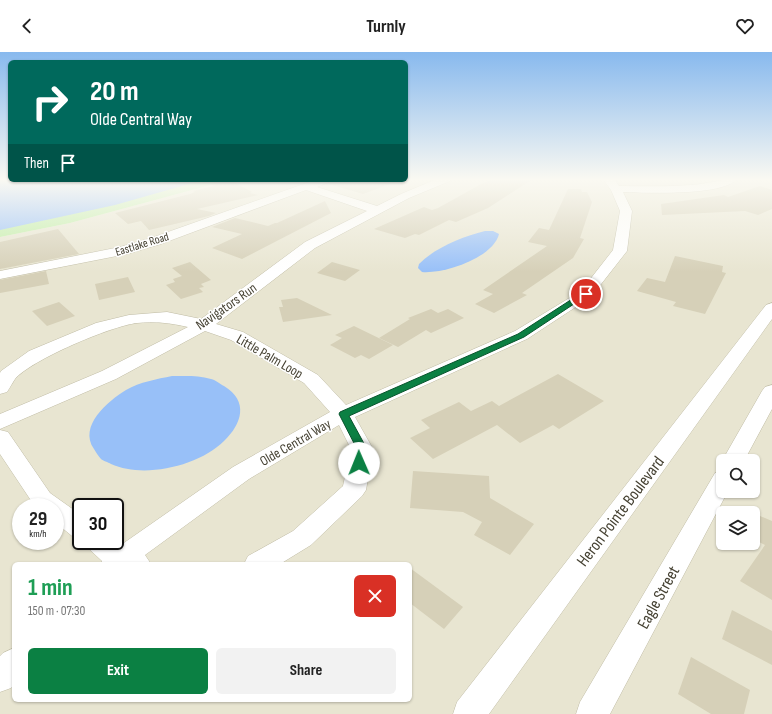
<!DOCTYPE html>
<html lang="en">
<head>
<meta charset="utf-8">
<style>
  body { margin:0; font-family:"Sofia Sans Condensed",sans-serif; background:#f2f2f2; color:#222; height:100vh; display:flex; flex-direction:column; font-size:15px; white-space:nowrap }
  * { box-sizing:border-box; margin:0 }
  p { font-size:13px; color:#767676 }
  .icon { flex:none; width:22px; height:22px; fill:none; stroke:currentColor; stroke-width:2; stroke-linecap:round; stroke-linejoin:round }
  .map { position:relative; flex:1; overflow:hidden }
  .panel { position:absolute; left:12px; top:510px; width:400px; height:140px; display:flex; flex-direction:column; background:#fff; border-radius:6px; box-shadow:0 1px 3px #0004 }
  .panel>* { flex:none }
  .guide { position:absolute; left:8px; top:8px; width:400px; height:122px; border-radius:6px; box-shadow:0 1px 3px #0004; background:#00695c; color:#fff; overflow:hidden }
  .controls { position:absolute; left:716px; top:402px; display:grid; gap:8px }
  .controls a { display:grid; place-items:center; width:44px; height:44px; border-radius:6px; background:#fff; box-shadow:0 1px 3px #0004; font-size:20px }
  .speed { position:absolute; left:12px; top:446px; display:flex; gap:8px; font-size:20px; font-weight:700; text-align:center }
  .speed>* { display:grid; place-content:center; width:52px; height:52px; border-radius:50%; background:#fff; box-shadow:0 1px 3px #0004; line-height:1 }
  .speed small { font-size:10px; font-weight:400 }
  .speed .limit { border:2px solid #111; border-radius:6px; background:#fff; color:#111 }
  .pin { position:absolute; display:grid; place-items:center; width:34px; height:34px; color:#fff; margin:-17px; border:2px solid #fff; border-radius:50%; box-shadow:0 1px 4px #0007 }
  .me { position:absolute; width:44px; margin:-22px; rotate:359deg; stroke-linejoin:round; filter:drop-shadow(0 0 3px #0008) }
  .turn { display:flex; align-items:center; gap:14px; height:84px; padding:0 16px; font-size:18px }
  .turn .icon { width:52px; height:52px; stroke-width:2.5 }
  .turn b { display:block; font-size:28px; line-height:34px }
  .then { display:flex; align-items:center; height:38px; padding:0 16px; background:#0003; gap:8px; font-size:15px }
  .round { display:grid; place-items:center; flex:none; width:42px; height:42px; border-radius:6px; background:#f2f2f2 }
  .overview { display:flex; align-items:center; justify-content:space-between; height:68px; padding:0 16px }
  h1 { font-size:24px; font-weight:700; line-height:30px; color:#1e9e55 }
  .cta { display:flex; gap:8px; margin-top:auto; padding:8px 16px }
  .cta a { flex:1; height:46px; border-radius:6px; background:#0b8043; color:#fff; font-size:16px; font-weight:700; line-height:46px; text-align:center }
  .cta a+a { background:#f2f2f2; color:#222 }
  header { display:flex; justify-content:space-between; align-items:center; height:52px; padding:0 16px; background:#fff; font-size:18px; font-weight:700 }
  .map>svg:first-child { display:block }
  .residential { fill:#e8e5d1; fill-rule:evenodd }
  .green { fill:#c1eda7 }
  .water { fill:#98c0f8 }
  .building { fill:#d6d0b8 }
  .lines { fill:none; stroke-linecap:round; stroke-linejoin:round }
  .minor-casing { stroke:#c0bca5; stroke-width:1 }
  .minor { fill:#fff; fill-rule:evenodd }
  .route { fill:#0b8043; stroke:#07532c }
  .labels { text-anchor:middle; stroke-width:3; stroke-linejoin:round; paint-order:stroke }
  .far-street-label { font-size:12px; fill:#464233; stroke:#fff }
  .street-label { font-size:14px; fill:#464233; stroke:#fff }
  .near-street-label { font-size:17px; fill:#464233; stroke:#fff }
</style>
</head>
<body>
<header><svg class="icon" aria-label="back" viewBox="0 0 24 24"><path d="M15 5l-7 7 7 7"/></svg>Turnly<svg class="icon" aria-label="heart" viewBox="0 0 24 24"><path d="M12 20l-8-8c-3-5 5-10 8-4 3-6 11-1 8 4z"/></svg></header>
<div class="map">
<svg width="772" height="662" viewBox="0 0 772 662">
  <rect width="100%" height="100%" fill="#f4f2e3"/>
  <path class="residential" d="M406,127H772V662H0V185L70,171L229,128ZM723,409H753V439H723ZM21,455H55V489H21ZM81,455H115V489H81ZM723,461H753V491H723ZM14,512H410V648H14Z"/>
  <polygon class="green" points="0,127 10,128 229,128 70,171 0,185"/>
  <g class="water">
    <polygon points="0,127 10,128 203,128 115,153 0,178"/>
    <path d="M485,179H493L499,182C493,206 444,222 422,220L418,216L419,212C436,195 462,185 485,179Z"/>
    <path d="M172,324C185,324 198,323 211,327C216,328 220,332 224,334C249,349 242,372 224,389C199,414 144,427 111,412C108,410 103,409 101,407C98,404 96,400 94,397C78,374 108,349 126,338C140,330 157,327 172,324Z"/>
  </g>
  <g class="building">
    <polygon points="494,127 533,127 488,156 456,170 449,168 419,183 415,182 405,186 374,177 424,155 432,158 438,156 483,131"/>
    <polygon points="230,128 252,140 250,141 258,143 197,157 216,161 209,164 149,178 141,169 128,172 115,161 190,142 195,140 193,139 214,134 211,132"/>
    <polygon points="331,128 397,128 398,129 363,142 329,132"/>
    <polygon points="760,134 772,138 772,157 758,163 745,159 662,163 661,152 724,143 728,145"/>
    <polygon points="568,137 581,137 582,140 587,140 592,150 580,186 584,187 573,206 522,241 527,243 494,261 475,252 493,242 483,238 547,194 528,190 539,176 549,178"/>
    <polygon points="325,149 331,161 242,207 212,196 242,182 212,175 235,166 268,174 275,171 277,171"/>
    <polygon points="58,177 79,202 0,217 0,190"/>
    <polygon points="675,204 723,214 722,220 726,221 705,262 673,254 676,250 637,239 647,226 665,230"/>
    <polygon points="190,210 211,228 201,232 204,235 199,236 203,240 181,247 166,233 175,230 173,227 182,224 172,216"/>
    <polygon points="332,210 360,218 345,229 317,221"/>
    <polygon points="46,219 49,232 0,241 0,228"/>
    <polygon points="128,225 135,240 99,248 95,232"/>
    <polygon points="297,246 332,263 283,270 279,255 283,255 281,248"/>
    <polygon points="59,250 75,264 47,274 32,259"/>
    <polygon points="431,257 438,261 448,257 464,266 431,281 426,278 398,295 379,286 410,267 408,266"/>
    <polygon points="354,274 393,293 369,307 361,303 355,306 330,293 342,286 335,283"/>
    <polygon points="558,322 604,349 559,377 553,373 520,391 497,373 433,407 410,386 430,376 421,368 459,350 471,359 492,349 499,354"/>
    <polygon points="413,419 489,424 490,446 534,472 510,503 474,483 482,470 463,460 410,456"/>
    <polygon points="760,464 772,469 772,548 740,529 765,493 753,487 753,479"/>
    <polygon points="410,516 463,555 444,577 410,551"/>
    <polygon points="732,558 772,579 772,613 722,587"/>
    <polygon points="691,605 750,638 744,662 711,662 678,642"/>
  </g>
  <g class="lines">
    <g class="minor-casing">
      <g id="minor">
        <path d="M437,127H451L450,129L409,146L315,196L216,272L243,280L318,323L346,353L515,279L581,239L613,198L620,159L611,138L603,127H614L619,134C643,134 667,135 691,133C707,132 721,127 737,127C723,144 646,141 623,140L632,159L627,199L591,245L527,287L355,365L373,397L366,438L362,444L311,493L280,512H244L248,504L293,479L343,434L351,397L339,373L249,427L145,503L151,512H101L102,509L88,496L84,489H115L121,493L233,415L330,360L304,331L231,288L205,279L116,327L0,377V362L102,319L188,275C171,271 154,269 137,271C111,274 31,308 15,327C12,331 10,336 7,340L0,342V321L1,319L29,299L96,271L129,263L167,260L201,267L305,190L367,159L306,138L161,192L127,202L0,227V219L120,195L151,186L315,128H330L329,130L317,135L377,154L401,142Z"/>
        <polygon points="772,251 772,267 489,662 453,662 457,650 766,253"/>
        <polygon points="772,333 772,357 744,409 723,409 723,411 722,409 762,339 765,335"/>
        <polygon points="0,378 8,380 50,441 81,463 81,487 72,484 55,470 55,455 36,455 34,453 0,402"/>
        <polygon points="723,419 723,439 728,439 610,662 576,662 580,650 715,421"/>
        <polygon points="14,596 14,633 11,636 0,640 0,604 3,601"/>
      </g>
    </g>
    <use href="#minor" class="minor"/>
  </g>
  <linearGradient id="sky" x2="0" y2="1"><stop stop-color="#88b9ee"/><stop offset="0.58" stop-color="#faf9f2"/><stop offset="1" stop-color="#faf9f2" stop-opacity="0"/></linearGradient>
  <rect width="772" height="220" fill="url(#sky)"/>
  <polygon class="route" points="583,240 588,240 589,242 524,285 349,364 367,397 363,413 355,413 354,411 357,397 339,362 340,360 518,282"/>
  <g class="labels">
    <g class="far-street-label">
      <text transform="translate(142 192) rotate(-17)" y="4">Eastlake Road</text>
    </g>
    <g class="street-label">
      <text transform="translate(226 254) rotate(-35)" y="5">Navigators Run</text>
      <text transform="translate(270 304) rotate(30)" y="5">Little Palm Loop</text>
      <text transform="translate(295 390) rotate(-30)" y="5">Olde Central Way</text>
    </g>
    <g class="near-street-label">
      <text transform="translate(620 459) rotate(-53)" y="6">Heron Pointe Boulevard</text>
      <text transform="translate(658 545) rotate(-61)" y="6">Eagle Street</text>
    </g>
  </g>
</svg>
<div class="controls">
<a><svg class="icon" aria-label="search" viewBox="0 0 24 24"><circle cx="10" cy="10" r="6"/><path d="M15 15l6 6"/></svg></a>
<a><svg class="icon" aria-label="layers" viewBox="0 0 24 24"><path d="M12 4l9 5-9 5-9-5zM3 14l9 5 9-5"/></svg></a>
</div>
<div class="speed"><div>29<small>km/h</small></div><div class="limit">30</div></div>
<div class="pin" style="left:586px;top:242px;background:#d93025"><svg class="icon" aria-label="arrive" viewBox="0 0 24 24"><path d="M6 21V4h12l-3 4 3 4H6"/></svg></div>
<svg class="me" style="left:359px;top:411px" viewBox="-20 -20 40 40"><circle r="19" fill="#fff"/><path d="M0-13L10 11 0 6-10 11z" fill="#0b8043"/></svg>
<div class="guide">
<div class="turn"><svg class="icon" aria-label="right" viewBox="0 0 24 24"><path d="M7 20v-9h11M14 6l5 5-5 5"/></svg><div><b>20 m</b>Olde Central Way</div></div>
<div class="then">Then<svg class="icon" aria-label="arrive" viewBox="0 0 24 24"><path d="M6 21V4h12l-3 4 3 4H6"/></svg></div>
</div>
<section class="panel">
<div class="overview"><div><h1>1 min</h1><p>150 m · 07:30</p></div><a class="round" style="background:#d93025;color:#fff"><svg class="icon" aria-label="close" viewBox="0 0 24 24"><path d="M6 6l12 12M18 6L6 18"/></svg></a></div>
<div class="cta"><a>Exit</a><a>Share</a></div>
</section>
</div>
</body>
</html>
